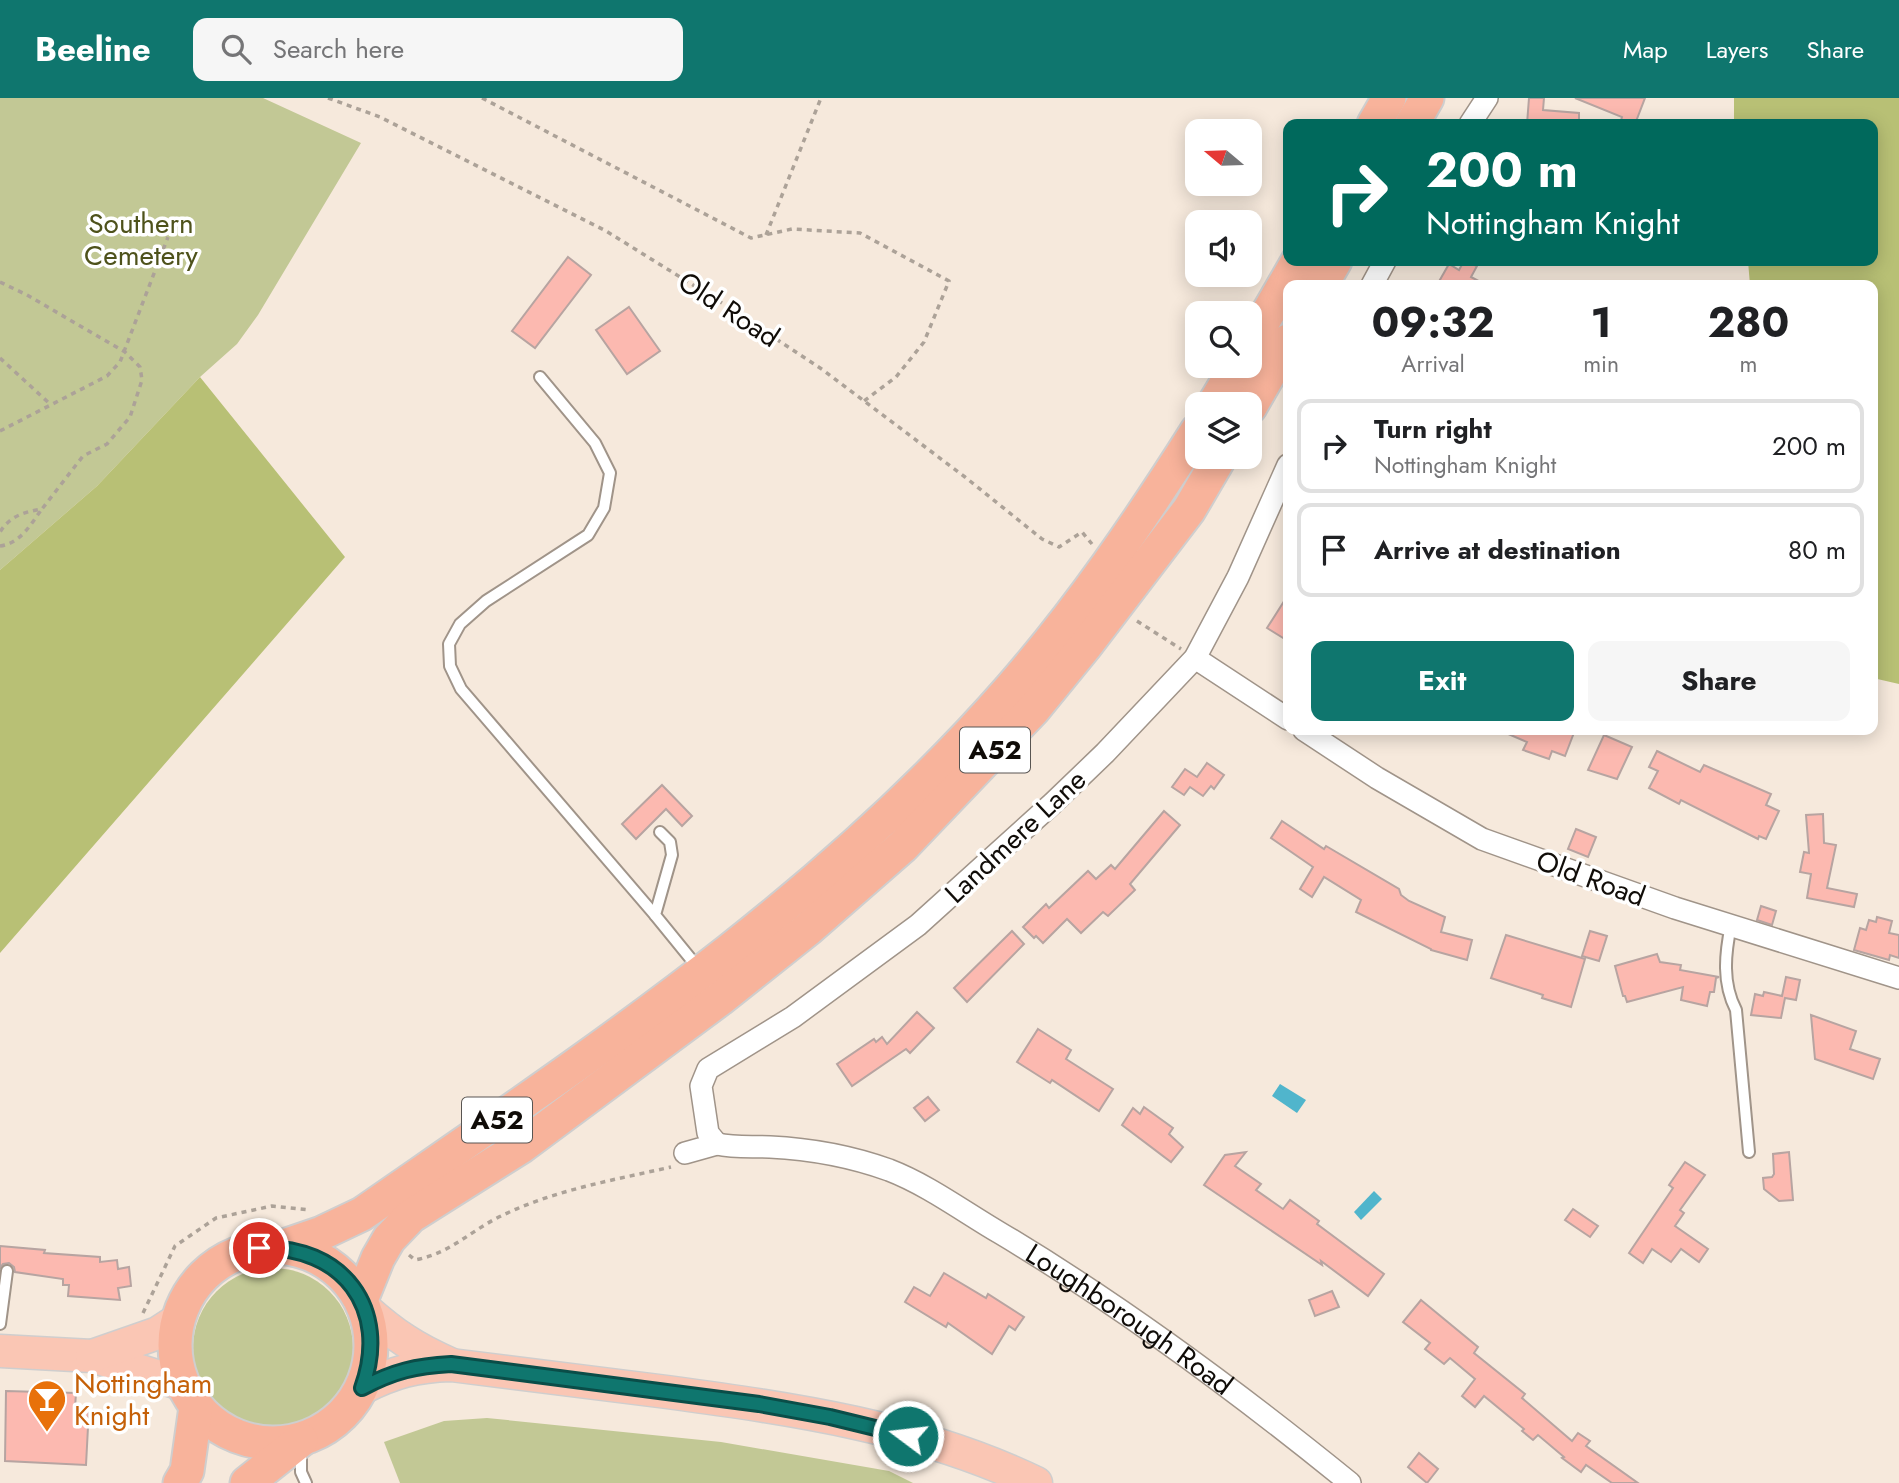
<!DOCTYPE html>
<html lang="en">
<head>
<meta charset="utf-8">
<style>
  body { margin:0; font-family:Jost,sans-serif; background:#f6f6f6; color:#202124; height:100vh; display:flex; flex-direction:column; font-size:26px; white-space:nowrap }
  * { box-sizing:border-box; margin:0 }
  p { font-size:23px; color:#757577 }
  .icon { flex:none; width:38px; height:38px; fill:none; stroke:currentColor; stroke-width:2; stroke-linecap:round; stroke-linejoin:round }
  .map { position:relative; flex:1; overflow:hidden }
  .side { position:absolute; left:1283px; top:182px; width:595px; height:455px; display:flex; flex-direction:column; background:#fff; border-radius:14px; box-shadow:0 4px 18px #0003 }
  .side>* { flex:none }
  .guide { position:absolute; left:1283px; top:21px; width:595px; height:147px; border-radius:14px; box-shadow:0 4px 18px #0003; background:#00695c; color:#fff; overflow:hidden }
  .needle { width:46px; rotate:289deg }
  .buttons { position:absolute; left:1185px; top:21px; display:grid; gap:14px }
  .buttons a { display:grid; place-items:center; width:77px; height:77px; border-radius:14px; background:#fff; box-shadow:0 4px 18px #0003; font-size:35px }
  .pin { position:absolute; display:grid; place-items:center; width:60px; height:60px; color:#fff; margin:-30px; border:4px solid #fff; border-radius:50%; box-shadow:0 2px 7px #0007 }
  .me { position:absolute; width:77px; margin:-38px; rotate:285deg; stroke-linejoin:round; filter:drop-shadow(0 0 5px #0008) }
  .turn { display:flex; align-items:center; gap:24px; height:147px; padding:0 28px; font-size:32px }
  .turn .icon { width:91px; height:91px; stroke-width:2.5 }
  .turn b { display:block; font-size:49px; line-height:60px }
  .eta { display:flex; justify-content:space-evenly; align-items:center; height:119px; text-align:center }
  .eta b { font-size:42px; font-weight:700; line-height:49px }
  .action { display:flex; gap:14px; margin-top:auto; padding:14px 28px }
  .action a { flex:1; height:80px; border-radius:14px; background:#0f766e; color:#fff; font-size:28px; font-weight:700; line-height:80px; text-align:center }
  .action a+a { background:#f6f6f6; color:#202124 }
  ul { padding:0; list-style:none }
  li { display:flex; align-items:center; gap:21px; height:94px; margin:0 14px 10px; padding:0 14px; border:4px solid #e0e0e0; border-radius:14px }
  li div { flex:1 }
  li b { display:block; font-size:26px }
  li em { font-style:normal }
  header { display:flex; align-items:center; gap:42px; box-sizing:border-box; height:98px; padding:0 35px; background:#0f766e; color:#fff }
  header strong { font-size:33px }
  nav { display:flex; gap:38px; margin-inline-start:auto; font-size:24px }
  .search { width:490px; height:63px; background:#f6f6f6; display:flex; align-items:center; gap:18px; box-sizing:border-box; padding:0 24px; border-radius:14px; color:#757577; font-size:26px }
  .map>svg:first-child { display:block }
  .green { fill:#c2c895 }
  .forest { fill:#b8c075 }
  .water { fill:#50b5cc }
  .building { fill:#fcb9b0; stroke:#b7a4a1; stroke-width:2 }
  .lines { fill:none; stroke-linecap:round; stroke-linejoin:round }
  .service-casing { stroke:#a09489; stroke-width:14 }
  .minor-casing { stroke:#a09489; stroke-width:24 }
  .primary-casing { stroke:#cfcece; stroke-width:35 }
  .trunk-casing { stroke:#cfcece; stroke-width:37 }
  .path { stroke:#aca298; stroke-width:3.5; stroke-dasharray:5 5; stroke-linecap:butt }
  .service { stroke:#fff; stroke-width:10 }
  .minor { stroke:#fff; stroke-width:21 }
  .primary { stroke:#fac6b4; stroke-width:32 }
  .trunk { stroke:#f8b39b; stroke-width:33 }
  .route-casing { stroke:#0a4d48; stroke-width:18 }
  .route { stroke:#0f766e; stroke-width:12 }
  .labels { text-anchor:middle; stroke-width:7; stroke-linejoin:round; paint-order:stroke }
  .shield { fill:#fff; stroke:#585552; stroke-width:2 }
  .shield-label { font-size:26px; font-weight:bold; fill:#100c08 }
  .park-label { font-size:28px; fill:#4e521b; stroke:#fff }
  .street-label { font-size:28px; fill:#100c08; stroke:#fff }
  .food-label { font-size:28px; fill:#c56008; stroke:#fff; text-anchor:start }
</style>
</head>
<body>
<header>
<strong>Beeline</strong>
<div class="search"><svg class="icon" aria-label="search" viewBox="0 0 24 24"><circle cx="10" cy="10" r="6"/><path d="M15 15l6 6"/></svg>Search here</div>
<nav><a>Map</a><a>Layers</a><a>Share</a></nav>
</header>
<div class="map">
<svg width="1899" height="1385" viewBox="0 0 1899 1385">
  <rect width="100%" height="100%" fill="#f6e9dc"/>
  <g class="green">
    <polygon points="0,0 263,0 361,45 258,217 237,246 200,279 97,388 0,472"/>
    <circle cx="273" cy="1250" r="80"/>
    <polygon points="487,1320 721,1344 889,1373 913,1385 400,1385 384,1344 444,1323"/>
  </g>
  <g class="forest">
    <polygon points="1734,0 1899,0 1899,586 1873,580 1872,187 1750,187 1748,163 1872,163 1872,26 1734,26"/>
    <polygon points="200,279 345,459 0,855 0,472 97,388"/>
  </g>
  <g class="water">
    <polygon points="1280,986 1306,1002 1297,1015 1272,998"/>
    <polygon points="1374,1093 1382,1101 1361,1122 1354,1114"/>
  </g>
  <g class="building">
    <polygon points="1529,0 1544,0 1543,12 1579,15 1579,26 1527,26"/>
    <polygon points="1575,0 1645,0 1635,26 1620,26 1622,19"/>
    <polygon points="568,159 591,177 535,250 512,233"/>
    <polygon points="1464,163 1477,168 1471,179 1486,187 1437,187 1449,166 1459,172"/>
    <polygon points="629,209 660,253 627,276 596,232"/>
    <polygon points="1288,497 1288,543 1267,530"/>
    <polygon points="1499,632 1575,632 1565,658 1552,653 1549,661 1523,652 1527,644"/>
    <polygon points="1604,637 1632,649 1617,681 1588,672"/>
    <polygon points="1657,653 1700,674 1704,667 1771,696 1766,707 1779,713 1766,741 1759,738 1758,741 1681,702 1679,706 1649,690 1658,673 1649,669"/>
    <polygon points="1207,665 1224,677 1214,691 1211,688 1203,698 1190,689 1184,697 1172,689 1185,671 1197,679"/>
    <polygon points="662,687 692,718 682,728 666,711 636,741 622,726"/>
    <polygon points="1164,713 1180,727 1130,786 1135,792 1108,818 1103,814 1081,835 1067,821 1043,845 1036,838 1034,840 1023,829 1046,806 1049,810 1088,773 1096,781 1111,767 1115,771"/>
    <polygon points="1823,716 1824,745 1836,747 1827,790 1857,796 1854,809 1807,800 1811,776 1800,774 1804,754 1809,755 1806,717"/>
    <polygon points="1282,723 1324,751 1326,748 1399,791 1401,797 1409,803 1445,819 1441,834 1472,842 1467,862 1431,852 1431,851 1356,814 1361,802 1324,779 1312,799 1300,791 1313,769 1271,740"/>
    <polygon points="1576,731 1596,739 1588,759 1568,751"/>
    <polygon points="1761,808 1776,813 1772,827 1757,822"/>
    <polygon points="1877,819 1892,823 1889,835 1899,837 1899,860 1890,857 1889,862 1854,852 1860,830 1866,832 1869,822 1876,824"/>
    <polygon points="1012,833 1024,846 967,904 954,890"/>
    <polygon points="1590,833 1607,838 1599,863 1582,858"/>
    <polygon points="1506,837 1585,861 1571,909 1542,900 1543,897 1491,880"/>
    <polygon points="1657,856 1660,864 1681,867 1680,872 1719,879 1716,880 1714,894 1710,894 1707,908 1681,902 1683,889 1627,904 1625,898 1623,898 1615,868"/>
    <polygon points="1786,879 1800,882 1796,902 1785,900 1781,920 1751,917 1755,896 1763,898 1764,894 1782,898"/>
    <polygon points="917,914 934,930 910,955 906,951 852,988 837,966 874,941 876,944 882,939 887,946"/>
    <polygon points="1811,917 1856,933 1850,951 1880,961 1873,981 1815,961"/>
    <polygon points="1038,931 1071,952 1066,961 1113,991 1099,1013 1052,982 1050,985 1017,964"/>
    <polygon points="928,999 939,1012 925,1023 914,1010"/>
    <polygon points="1144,1009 1173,1030 1169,1036 1183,1049 1171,1064 1122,1027 1133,1010 1140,1016"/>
    <polygon points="1246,1054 1235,1068 1261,1086 1256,1092 1283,1111 1290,1102 1319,1123 1317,1126 1384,1176 1368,1198 1321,1163 1322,1167 1204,1087 1225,1057"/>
    <polygon points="1789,1054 1793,1102 1779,1103 1764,1091 1763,1080 1772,1079 1774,1076 1773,1056"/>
    <polygon points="1685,1064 1705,1077 1680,1112 1684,1115 1675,1128 1708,1151 1699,1164 1681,1151 1671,1164 1652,1151 1643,1165 1629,1155 1673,1090 1669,1087"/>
    <polygon points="1573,1111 1598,1128 1590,1139 1565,1122"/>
    <polygon points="0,1148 45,1152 44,1155 100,1159 100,1164 117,1162 118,1171 129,1169 131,1188 118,1190 120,1202 68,1198 69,1187 63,1187 63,1181 15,1174 14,1169 9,1165 3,1166 0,1170"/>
    <polygon points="944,1175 986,1200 988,1196 1024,1219 1015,1232 1009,1228 992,1256 948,1225 946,1229 905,1204 914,1189 930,1198"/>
    <polygon points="1332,1193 1339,1209 1315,1218 1309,1202"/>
    <polygon points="1421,1202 1478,1249 1474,1255 1525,1296 1522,1300 1572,1343 1578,1335 1590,1343 1586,1348 1638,1385 1612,1385 1586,1367 1581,1374 1562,1360 1564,1359 1538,1337 1533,1342 1522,1333 1524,1331 1484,1298 1475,1309 1462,1298 1475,1281 1450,1260 1444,1266 1425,1251 1430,1245 1403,1224"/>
    <polygon points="6,1293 76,1295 75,1310 89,1310 86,1367 5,1363"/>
    <polygon points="1419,1355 1438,1371 1427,1385 1408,1369"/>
  </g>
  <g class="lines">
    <g class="service-casing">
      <g id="service">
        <polyline points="540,279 595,345 610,375 604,410 588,437 486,503 460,526 449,546 450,568 461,591 655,817"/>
        <polyline points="660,734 670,744 672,757 655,817 699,871"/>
        <path d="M1731,827C1725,856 1722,885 1736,912L1749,1054"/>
        <polyline points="0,1226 7,1173"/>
        <polyline points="301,1350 301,1374 306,1385"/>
      </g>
    </g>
    <g class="minor-casing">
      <g id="minor">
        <polyline points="1470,26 1487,0"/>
        <polyline points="1372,187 1385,163"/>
        <polyline points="1195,560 1288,621"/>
        <polyline points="1304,632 1377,680 1482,741 1675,810 1899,880"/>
        <path id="s1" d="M717,1046C735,1050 752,1048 770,1049C811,1051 850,1058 889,1072C928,1087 964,1114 1000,1135C1124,1209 1238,1294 1350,1385"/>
        <polyline points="685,1055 717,1046 708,1035 701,988 708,971 793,919 918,827 1053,705 1105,655 1195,560 1238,479 1288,367"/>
      </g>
    </g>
    <g class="primary-casing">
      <g id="primary">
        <path d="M365,1211C393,1236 415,1251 450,1266"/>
        <polyline points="0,1253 92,1258 182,1286"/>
        <polyline points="92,1258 158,1235 178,1222"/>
        <path d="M362,1290C394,1274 416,1268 451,1267C523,1276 595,1285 667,1294C793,1311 920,1329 1036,1385"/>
      </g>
    </g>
    <g class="trunk-casing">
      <g id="trunk">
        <polyline points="1374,26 1389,0"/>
        <polyline points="1412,26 1427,0"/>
        <polyline points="1321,187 1335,163"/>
        <polyline points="1250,246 1298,163"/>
        <polyline points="1214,306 1237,268"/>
        <polyline points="1250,309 1288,243"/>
        <circle cx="273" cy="1247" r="98"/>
        <path d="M281,1149L322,1135L362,1116C591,957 825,803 1010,591C1080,511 1140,423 1197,333"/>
        <polyline points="361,1202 378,1160 389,1141 411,1118 522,1048 720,901 808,831 903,748 1033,612 1086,547 1189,412 1220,359"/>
        <polyline points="180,1385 187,1373 196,1309"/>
        <polyline points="247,1385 301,1342"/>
      </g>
    </g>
    <g class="path">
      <polyline points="328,0 380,19 606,133 722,205 823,272 965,379 1042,441 1059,449 1082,434 1092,446"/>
      <polyline points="482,0 751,140 792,131 860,135 949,183 924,244 896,279 864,303"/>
      <polyline points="766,137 821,0"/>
      <path d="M0,184L27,197L125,254L140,269L142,282L130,319L107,346L83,358L42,411C24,414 10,418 0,434"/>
      <polyline points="0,260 50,306"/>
      <polyline points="0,333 107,278 120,264 168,139"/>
      <path d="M0,448C21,445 30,427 42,411"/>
      <polyline points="1137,523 1181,551"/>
      <path d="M409,1157L415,1162C451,1155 470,1133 501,1118C554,1092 614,1082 671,1069"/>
      <polyline points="143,1215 175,1148 216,1120 272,1108 310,1112"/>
    </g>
    <use href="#service" class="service"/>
    <use href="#minor" class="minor"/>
    <use href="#primary" class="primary"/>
    <use href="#trunk" class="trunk"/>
  </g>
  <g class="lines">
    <g class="route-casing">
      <path id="route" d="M259,1150C342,1147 391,1210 362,1290C394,1273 416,1268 451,1266L759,1306L830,1319L908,1338"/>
    </g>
    <use href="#route" class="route"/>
  </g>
  <defs>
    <g id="bar-pin" transform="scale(2.0125)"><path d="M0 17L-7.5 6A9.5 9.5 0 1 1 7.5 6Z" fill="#e8710a" stroke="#fff"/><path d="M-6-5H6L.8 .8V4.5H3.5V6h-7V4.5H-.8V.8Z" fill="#fff"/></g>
  </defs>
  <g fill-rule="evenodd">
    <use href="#bar-pin" x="47" y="1301"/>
  </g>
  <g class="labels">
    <g class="shield">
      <rect x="960" y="629.5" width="70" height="45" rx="5"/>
      <rect x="462" y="999.5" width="70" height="45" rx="5"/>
    </g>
    <g class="shield-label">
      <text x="995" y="661">A52</text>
      <text x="497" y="1031">A52</text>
    </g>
    <g class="park-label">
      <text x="141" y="135">Southern<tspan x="141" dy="32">Cemetery</tspan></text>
    </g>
    <g class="street-label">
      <text transform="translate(729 211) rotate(33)" y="10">Old Road</text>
      <text transform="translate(1015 738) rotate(-43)" y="10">Landmere Lane</text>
      <text transform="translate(1591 780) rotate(20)" y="10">Old Road</text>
      <text dy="10" stroke="none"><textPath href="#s1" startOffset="458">Loughborough Road</textPath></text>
    </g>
    <g class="food-label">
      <text x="74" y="1295">Nottingham<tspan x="74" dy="32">Knight</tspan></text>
    </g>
  </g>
</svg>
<div class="buttons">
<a><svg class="needle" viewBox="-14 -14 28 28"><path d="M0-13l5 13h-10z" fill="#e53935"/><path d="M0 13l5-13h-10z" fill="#757577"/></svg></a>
<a><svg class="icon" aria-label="sound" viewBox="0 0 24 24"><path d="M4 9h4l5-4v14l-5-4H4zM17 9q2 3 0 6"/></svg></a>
<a><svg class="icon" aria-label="search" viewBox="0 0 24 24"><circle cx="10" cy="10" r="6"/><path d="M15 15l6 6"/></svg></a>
<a><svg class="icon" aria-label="layers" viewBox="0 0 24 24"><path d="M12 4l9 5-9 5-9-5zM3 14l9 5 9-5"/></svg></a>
</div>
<div class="pin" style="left:259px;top:1150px;background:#d93025"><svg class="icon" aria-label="arrive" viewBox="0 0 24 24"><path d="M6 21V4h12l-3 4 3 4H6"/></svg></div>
<svg class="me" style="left:908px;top:1338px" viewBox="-20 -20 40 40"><circle r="17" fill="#0f766e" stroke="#fff" stroke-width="3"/><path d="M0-11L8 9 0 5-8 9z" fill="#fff"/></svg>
<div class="guide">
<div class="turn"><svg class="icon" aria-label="right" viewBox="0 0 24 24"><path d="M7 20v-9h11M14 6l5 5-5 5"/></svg><div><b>200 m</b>Nottingham Knight</div></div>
</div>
<section class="side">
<div class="eta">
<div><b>09:32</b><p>Arrival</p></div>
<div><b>1</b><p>min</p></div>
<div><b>280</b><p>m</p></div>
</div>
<ul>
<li><svg class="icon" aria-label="right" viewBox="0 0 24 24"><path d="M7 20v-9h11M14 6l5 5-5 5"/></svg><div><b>Turn right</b><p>Nottingham Knight</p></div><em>200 m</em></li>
<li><svg class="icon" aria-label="arrive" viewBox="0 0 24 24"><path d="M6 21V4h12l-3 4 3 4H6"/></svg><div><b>Arrive at destination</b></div><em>80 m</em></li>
</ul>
<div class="action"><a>Exit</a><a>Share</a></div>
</section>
</div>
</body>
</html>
